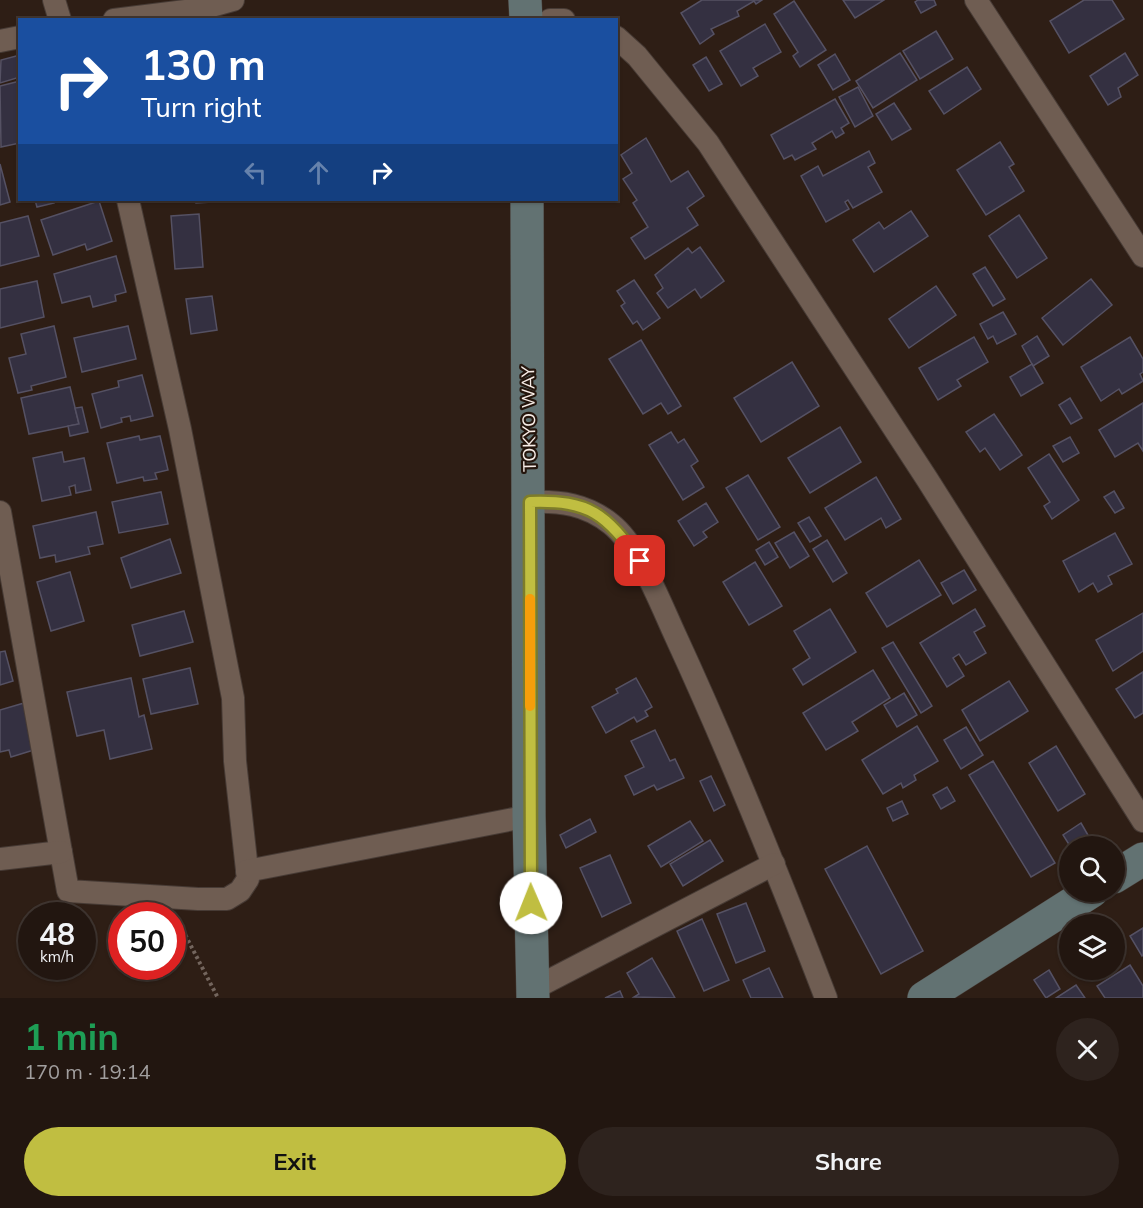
<!DOCTYPE html>
<html lang="en">
<head>
<meta charset="utf-8">
<style>
  body { margin:0; font-family:Mulish,sans-serif; background:#2e231e; color:#f1f3f6; height:100vh; display:flex; flex-direction:column; font-size:22px; white-space:nowrap }
  * { box-sizing:border-box; margin:0 }
  p { font-size:20px; color:#a29f9f }
  .icon { flex:none; width:33px; height:33px; fill:none; stroke:currentColor; stroke-width:2; stroke-linecap:round; stroke-linejoin:round }
  .map { position:relative; height:998px; overflow:hidden }
  .details { display:flex; flex-direction:column; background:#221610; flex:1 }
  .details>* { flex:none }
  .hud { position:absolute; left:18px; top:18px; width:600px; height:183px; border-radius:0px; box-shadow:0 2px 4px #0004,0 0 0 2px #3f3530; background:#1a4fa0; color:#fff; overflow:hidden }
  .buttons { position:absolute; left:1059px; top:836px; display:grid; gap:12px }
  .buttons a { display:grid; place-items:center; width:66px; height:66px; border-radius:50%; background:#221610; box-shadow:0 2px 4px #0004,0 0 0 2px #3f3530; font-size:30px }
  .speed { position:absolute; left:18px; top:902px; display:flex; gap:12px; font-size:30px; font-weight:700; text-align:center }
  .speed>* { display:grid; place-content:center; width:78px; height:78px; border-radius:50%; background:#221610; box-shadow:0 2px 4px #0004,0 0 0 2px #3f3530; line-height:1 }
  .speed small { font-size:15px; font-weight:400 }
  .speed .limit { border:9px solid #d22; background:#fff; color:#111 }
  .pin { position:absolute; display:grid; place-items:center; width:51px; height:51px; color:#fff; margin:-26px; border-radius:12px; box-shadow:0 3px 9px #0006 }
  .me { position:absolute; width:66px; margin:-33px; rotate:359deg; stroke-linejoin:round; filter:drop-shadow(0 0 4px #0008) }
  .turn { display:flex; align-items:center; gap:21px; height:126px; padding:0 24px; font-size:27px }
  .turn .icon { width:78px; height:78px; stroke-width:2.5 }
  .turn b { display:block; font-size:42px; line-height:51px }
  .lanes { display:flex; align-items:center; height:57px; padding:0 24px; background:#0003; justify-content:center; gap:30px; direction:ltr }
  .lanes .off { opacity:.35 }
  .round { display:grid; place-items:center; flex:none; width:63px; height:63px; border-radius:32px; background:#2e231e }
  .headline { display:flex; align-items:center; justify-content:space-between; height:102px; padding:0 24px }
  h1 { font-size:36px; font-weight:700; line-height:45px; color:#1e9e55 }
  .primary-button { display:flex; gap:12px; margin-top:auto; padding:12px 24px }
  .primary-button a { flex:1; height:69px; border-radius:36px; background:#c0be41; color:#111; font-size:24px; font-weight:700; line-height:69px; text-align:center }
  .primary-button a+a { background:#2e231e; color:#f1f3f6 }
  .map>svg:first-child { display:block }
  .building { fill:#343041; stroke:#555163; stroke-width:1.5 }
  .lines { fill:none; stroke-linecap:round; stroke-linejoin:round }
  .street-casing { stroke:#473b35; stroke-width:24 }
  .secondary-casing { stroke:#473b35; stroke-width:34 }
  .path { stroke:#73655d; stroke-width:4; stroke-dasharray:3 3; stroke-linecap:butt }
  .street { stroke:#6f5d52; stroke-width:22 }
  .secondary { stroke:#627272; stroke-width:33 }
  .route-casing { stroke:#7d7c2a; stroke-width:15 }
  .route { stroke:#c0be41; stroke-width:10 }
  .slow { stroke:#f59e0b; stroke-width:10 }
  .labels { text-anchor:middle; stroke-width:4.5; stroke-linejoin:round; paint-order:stroke }
  .street-label { font-size:18px; fill:#f9eee8; stroke:#24150c }
</style>
</head>
<body>
<div class="map">
<svg width="1143" height="998" viewBox="0 0 1143 998">
  <rect width="100%" height="100%" fill="#2e1e15"/>
  <g class="building">
    <polygon points="702,0 762,0 756,4 754,1 737,11 739,16 711,29 714,34 700,44 681,13"/>
    <polygon points="843,0 884,0 855,18"/>
    <polygon points="918,0 934,0 936,5 921,13 915,2"/>
    <polygon points="1084,0 1112,0 1124,19 1069,53 1050,21"/>
    <polygon points="794,1 826,50 800,67 793,56 798,52 774,14"/>
    <polygon points="765,24 781,52 753,68 758,76 741,86 720,51"/>
    <polygon points="936,31 953,59 920,79 903,51"/>
    <polygon points="900,53 917,80 873,108 856,81"/>
    <polygon points="1125,53 1138,75 1118,88 1121,97 1108,105 1090,76"/>
    <polygon points="835,54 850,80 833,90 818,65"/>
    <polygon points="20,55 20,77 0,83 1,60"/>
    <polygon points="706,57 722,84 709,91 693,65"/>
    <polygon points="967,67 981,89 944,114 929,91"/>
    <polygon points="20,81 20,143 1,147 0,86"/>
    <polygon points="858,87 873,116 855,127 839,97"/>
    <polygon points="835,99 849,123 841,128 844,133 836,138 832,131 812,143 816,149 795,160 792,155 784,159 771,135"/>
    <polygon points="894,103 911,129 892,140 876,114"/>
    <polygon points="646,138 671,182 688,171 704,196 687,208 698,225 645,259 631,238 648,227 633,203 637,200 623,179 632,173 621,155"/>
    <polygon points="1000,142 1014,164 1009,167 1024,191 986,215 957,170"/>
    <polygon points="869,151 875,163 868,167 882,192 853,208 848,200 845,202 849,209 826,222 801,176 818,166 823,176"/>
    <polygon points="0,164 10,202 0,205"/>
    <polygon points="35,200 53,200 54,203 37,207"/>
    <polygon points="196,200 212,200 212,202 196,203"/>
    <polygon points="99,201 112,241 87,250 85,244 53,255 41,220"/>
    <polygon points="911,211 928,236 874,272 853,240 879,222 884,229"/>
    <polygon points="199,214 203,267 175,269 171,216"/>
    <polygon points="1019,215 1047,258 1017,278 989,236"/>
    <polygon points="28,216 39,256 0,266 0,223"/>
    <polygon points="700,247 724,281 701,298 695,289 668,308 657,293 663,288 655,275 688,248 692,253"/>
    <polygon points="116,256 126,292 115,295 116,301 93,307 90,296 62,303 54,274"/>
    <polygon points="985,267 1005,299 993,306 973,274"/>
    <polygon points="1091,279 1112,305 1063,345 1042,318"/>
    <polygon points="634,280 660,318 643,330 637,321 633,324 621,306 625,303 617,291"/>
    <polygon points="37,281 44,317 0,328 0,289"/>
    <polygon points="936,286 956,315 909,348 889,319"/>
    <polygon points="212,296 217,330 191,334 186,299"/>
    <polygon points="1003,312 1016,334 997,344 993,336 988,339 980,324"/>
    <polygon points="54,326 66,377 31,386 32,390 18,393 9,358 26,354 21,334"/>
    <polygon points="128,326 136,359 82,372 74,338"/>
    <polygon points="1037,336 1049,356 1033,366 1022,346"/>
    <polygon points="974,337 988,362 957,380 961,386 938,400 919,368"/>
    <polygon points="1130,337 1143,359 1143,372 1140,374 1143,381 1122,394 1119,389 1101,401 1081,367"/>
    <polygon points="641,340 681,406 668,414 661,403 643,414 609,359"/>
    <polygon points="792,362 819,406 761,442 734,398"/>
    <polygon points="1032,364 1043,383 1021,396 1010,377"/>
    <polygon points="142,375 153,416 131,421 130,416 121,418 122,422 101,428 92,394 119,387 118,381"/>
    <polygon points="70,387 79,424 29,434 21,398"/>
    <polygon points="1070,398 1082,418 1071,424 1059,405"/>
    <polygon points="1143,403 1143,451 1138,443 1115,457 1099,430"/>
    <polygon points="82,407 88,432 70,436 68,426 79,424 75,408"/>
    <polygon points="994,414 1022,455 1000,470 985,448 980,452 966,432"/>
    <polygon points="840,427 861,462 810,493 788,458"/>
    <polygon points="671,432 678,443 684,439 698,461 691,466 704,487 683,500 649,445"/>
    <polygon points="139,436 140,440 160,436 168,470 155,473 157,479 144,481 143,477 117,483 107,443"/>
    <polygon points="1070,437 1079,453 1063,462 1053,446"/>
    <polygon points="62,452 64,462 84,458 91,490 76,493 75,485 69,487 71,495 42,501 33,458"/>
    <polygon points="1049,454 1079,500 1052,519 1044,506 1050,502 1028,468"/>
    <polygon points="748,475 780,527 758,540 726,488"/>
    <polygon points="876,477 901,519 886,528 881,518 845,540 825,508"/>
    <polygon points="1114,491 1124,508 1115,513 1104,497"/>
    <polygon points="161,492 168,524 119,533 112,502"/>
    <polygon points="706,503 718,522 703,532 707,537 694,546 678,521"/>
    <polygon points="96,512 103,544 88,547 90,554 56,562 55,555 40,558 33,526"/>
    <polygon points="809,517 821,536 810,542 798,523"/>
    <polygon points="794,532 809,556 790,568 775,543"/>
    <polygon points="1115,533 1132,564 1108,576 1112,584 1098,592 1093,583 1079,592 1063,561"/>
    <polygon points="170,539 181,573 131,588 121,558"/>
    <polygon points="827,540 847,573 833,582 813,549"/>
    <polygon points="769,542 778,557 765,565 756,550"/>
    <polygon points="919,560 941,595 887,627 866,593"/>
    <polygon points="755,562 782,606 749,625 723,582"/>
    <polygon points="964,570 976,590 953,604 941,583"/>
    <polygon points="70,572 84,621 51,631 37,582"/>
    <polygon points="830,609 856,652 803,685 793,669 810,658 794,631"/>
    <polygon points="975,609 985,626 974,632 986,653 966,665 959,654 953,658 964,676 947,687 920,643"/>
    <polygon points="184,611 193,642 140,656 132,625"/>
    <polygon points="1143,613 1143,651 1113,671 1096,640"/>
    <polygon points="893,642 932,706 921,713 882,648"/>
    <polygon points="5,651 13,681 0,685 0,652"/>
    <polygon points="190,668 198,704 151,714 143,679"/>
    <polygon points="873,670 890,698 852,722 858,731 826,750 803,713"/>
    <polygon points="1143,672 1143,713 1135,718 1116,689"/>
    <polygon points="131,678 139,717 144,715 152,749 110,759 104,730 77,736 67,692"/>
    <polygon points="636,678 652,707 645,711 648,716 637,722 634,717 606,733 592,707 618,693 616,689"/>
    <polygon points="1009,681 1028,711 980,741 962,710"/>
    <polygon points="904,693 917,715 897,727 884,705"/>
    <polygon points="24,703 37,749 11,757 9,750 0,752 0,710"/>
    <polygon points="917,726 938,761 914,775 916,780 903,788 901,783 883,794 862,760"/>
    <polygon points="966,727 983,755 961,769 944,740"/>
    <polygon points="655,730 670,761 675,759 684,778 657,790 654,785 634,795 625,776 644,767 631,741"/>
    <polygon points="1056,746 1085,794 1058,811 1029,763"/>
    <polygon points="993,761 1055,863 1031,877 969,775"/>
    <polygon points="711,776 725,805 714,811 700,781"/>
    <polygon points="947,787 955,801 941,809 933,795"/>
    <polygon points="902,801 908,814 893,821 887,808"/>
    <polygon points="590,819 596,832 566,848 560,835"/>
    <polygon points="690,821 703,841 661,867 648,846"/>
    <polygon points="1081,823 1092,842 1086,846 1070,846 1063,835"/>
    <polygon points="710,840 723,861 683,886 670,864"/>
    <polygon points="867,846 923,951 881,974 825,869"/>
    <polygon points="610,855 631,903 602,917 580,868"/>
    <polygon points="746,903 765,951 736,963 717,914"/>
    <polygon points="702,919 729,980 704,991 677,931"/>
    <polygon points="1143,928 1143,955 1142,956 1130,936"/>
    <polygon points="652,958 675,998 634,997 639,994 627,973"/>
    <polygon points="1130,965 1143,986 1143,998 1105,998 1097,986"/>
    <polygon points="769,968 783,998 751,998 743,980"/>
    <polygon points="1049,970 1060,989 1046,998 1034,980"/>
    <polygon points="1076,985 1085,998 1056,998"/>
    <polygon points="620,991 623,998 605,998"/>
  </g>
  <g class="lines">
    <g class="street-casing">
      <g id="street">
        <polyline points="54,0 60,20"/>
        <polyline points="976,0 1143,256"/>
        <polyline points="114,20 201,9 233,0"/>
        <polyline points="550,20 564,20"/>
        <polyline points="616,37 637,56 708,143 927,479 1143,821"/>
        <polyline points="0,41 20,37"/>
        <path d="M530,502C561,501 586,504 611,524C639,546 661,605 676,637C731,756 779,876 826,998"/>
        <polyline points="0,512 68,891 198,899 227,899 240,891 248,879 235,761 233,698 180,429 128,200"/>
        <polyline points="0,859 61,852"/>
        <polyline points="247,871 529,816"/>
        <polyline points="533,989 774,864"/>
      </g>
    </g>
    <g class="secondary-casing">
      <g id="secondary">
        <polyline points="525,0 526,20"/>
        <polyline points="527,200 529,816 533,998"/>
        <polyline points="1114,877 1143,859"/>
        <polyline points="924,998 1092,891"/>
      </g>
    </g>
    <polyline class="path" points="177,919 218,998"/>
    <use href="#street" class="street"/>
    <use href="#secondary" class="secondary"/>
  </g>
  <g class="lines">
    <g class="route-casing">
      <path id="route" d="M531,903L530,502C591,500 605,514 640,561"/>
    </g>
    <use href="#route" class="route"/>
    <polyline class="slow" points="530,706 530,599"/>
  </g>
  <g class="labels">
    <g class="street-label">
      <text transform="translate(529 419) rotate(-91)" y="6">TOKYO WAY</text>
    </g>
  </g>
</svg>
<div class="buttons">
<a><svg class="icon" aria-label="search" viewBox="0 0 24 24"><circle cx="10" cy="10" r="6"/><path d="M15 15l6 6"/></svg></a>
<a><svg class="icon" aria-label="layers" viewBox="0 0 24 24"><path d="M12 4l9 5-9 5-9-5zM3 14l9 5 9-5"/></svg></a>
</div>
<div class="speed"><div>48<small>km/h</small></div><div class="limit">50</div></div>
<div class="pin" style="left:640px;top:561px;background:#d93025"><svg class="icon" aria-label="arrive" viewBox="0 0 24 24"><path d="M6 21V4h12l-3 4 3 4H6"/></svg></div>
<svg class="me" style="left:531px;top:903px" viewBox="-20 -20 40 40"><circle r="19" fill="#fff"/><path d="M0-13L10 11 0 6-10 11z" fill="#c0be41"/></svg>
<div class="hud">
<div class="turn"><svg class="icon" aria-label="right" viewBox="0 0 24 24"><path d="M7 20v-9h11M14 6l5 5-5 5"/></svg><div><b>130 m</b>Turn right</div></div>
<div class="lanes"><svg class="icon off" aria-label="left" viewBox="0 0 24 24"><path d="M17 20v-9H6M10 6l-5 5 5 5"/></svg><svg class="icon off" aria-label="ahead" viewBox="0 0 24 24"><path d="M12 20V5M6 11l6-6 6 6"/></svg><svg class="icon" aria-label="right" viewBox="0 0 24 24"><path d="M7 20v-9h11M14 6l5 5-5 5"/></svg></div>
</div>
</div>
<section class="details">
<div class="headline"><div><h1>1 min</h1><p>170 m · 19:14</p></div><a class="round"><svg class="icon" aria-label="close" viewBox="0 0 24 24"><path d="M6 6l12 12M18 6L6 18"/></svg></a></div>
<div class="primary-button"><a>Exit</a><a>Share</a></div>
</section>
</body>
</html>
